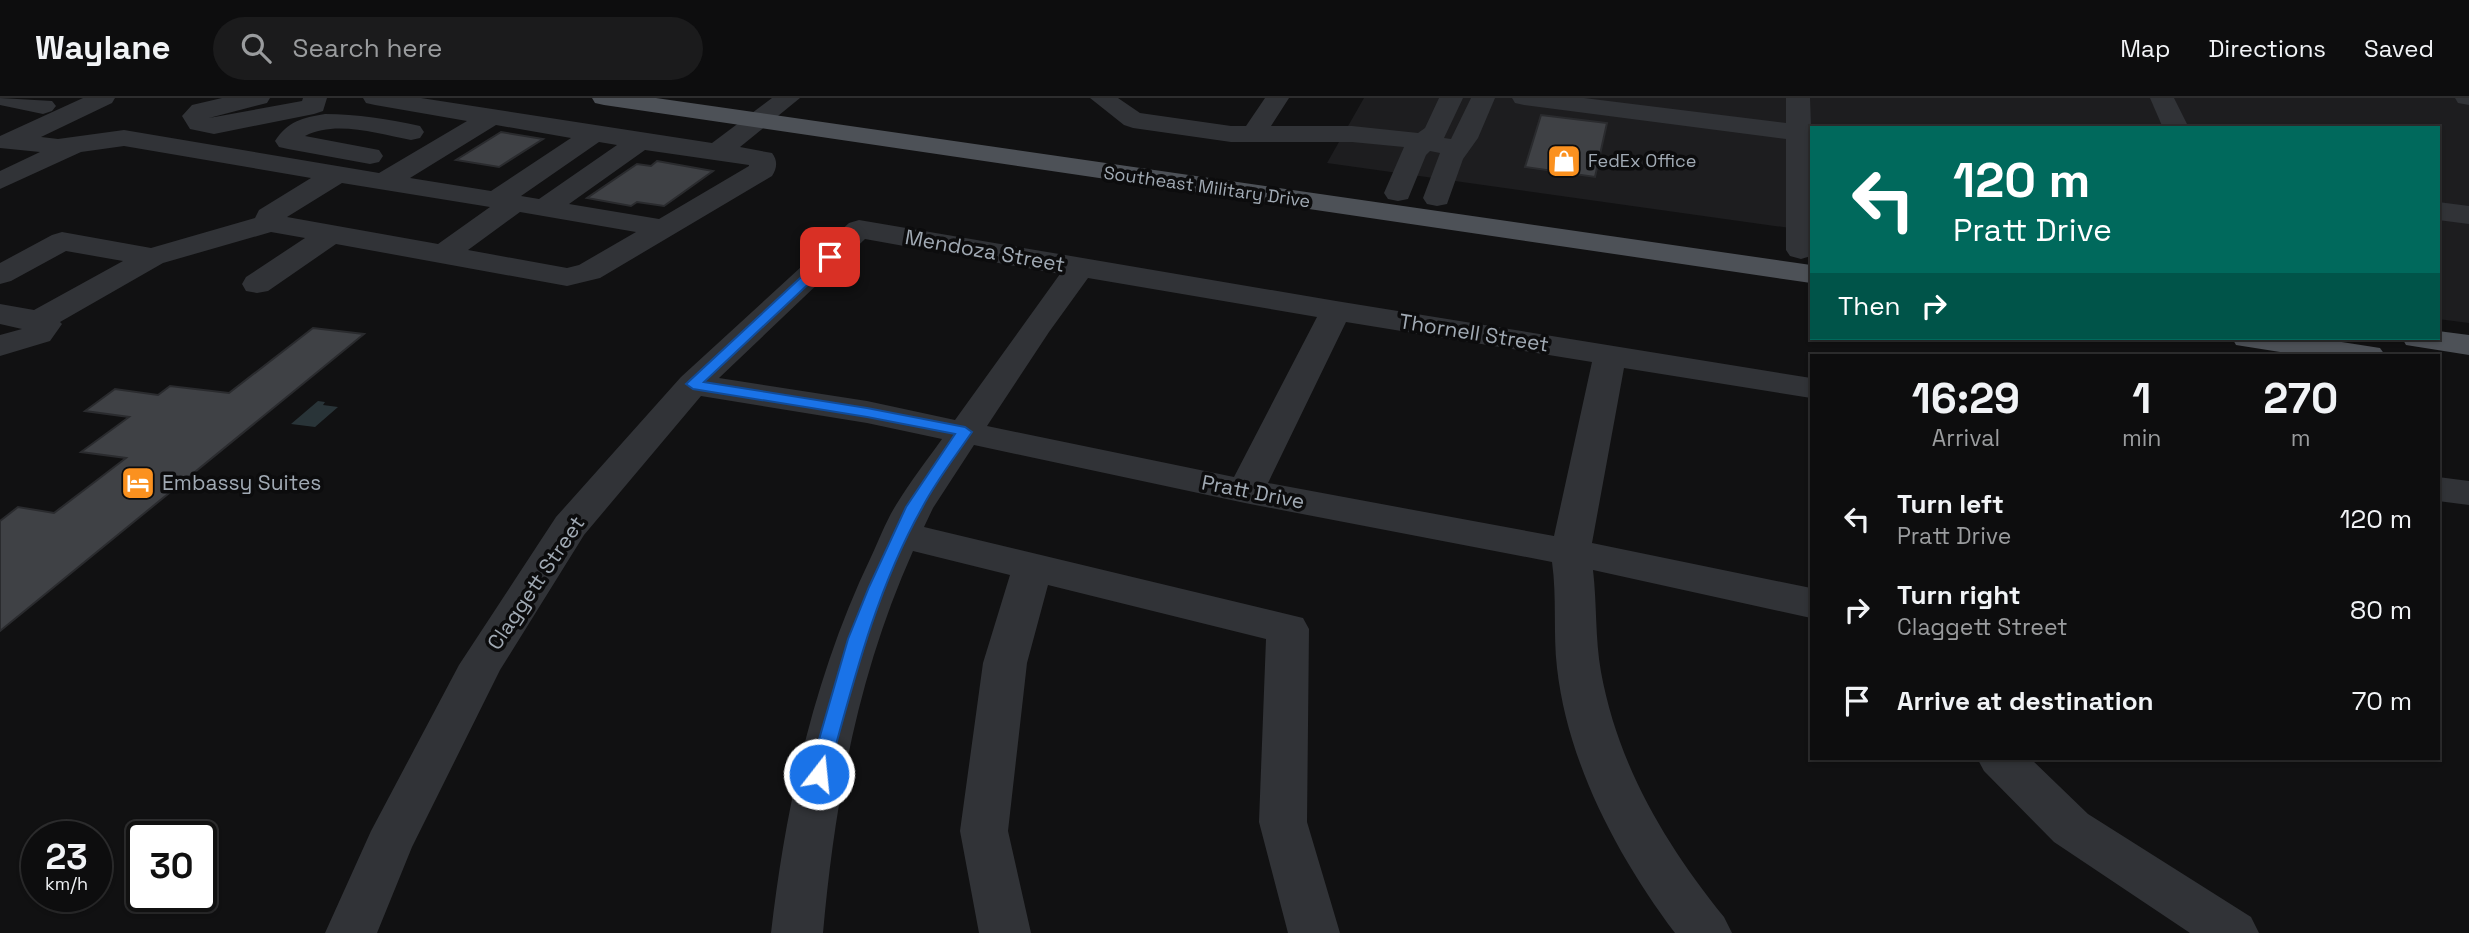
<!DOCTYPE html>
<html lang="en">
<head>
<meta charset="utf-8">
<style>
  body { margin:0; font-family:"Space Grotesk",sans-serif; background:#1b1b1c; color:#f1f3f6; height:100vh; display:flex; flex-direction:column; font-size:26px; white-space:nowrap }
  * { box-sizing:border-box; margin:0 }
  p { font-size:23px; color:#9a9c9e }
  .icon { flex:none; width:38px; height:38px; fill:none; stroke:currentColor; stroke-width:2; stroke-linecap:round; stroke-linejoin:round }
  .map { position:relative; flex:1; overflow:hidden }
  .drawer { position:absolute; left:1810px; top:256px; width:630px; height:406px; display:flex; flex-direction:column; background:#0d0d0e; border-radius:0px; box-shadow:0 2px 5px #0004,0 0 0 2px #2d2d2e }
  .drawer>* { flex:none }
  .hud { position:absolute; left:1810px; top:28px; width:630px; height:214px; border-radius:0px; box-shadow:0 2px 5px #0004,0 0 0 2px #2d2d2e; background:#00695c; color:#fff; overflow:hidden }
  .speed { position:absolute; left:21px; top:723px; display:flex; gap:14px; font-size:35px; font-weight:700; text-align:center }
  .speed>* { display:grid; place-content:center; width:91px; height:91px; border-radius:50%; background:#0d0d0e; box-shadow:0 2px 5px #0004,0 0 0 2px #2d2d2e; line-height:1 }
  .speed small { font-size:18px; font-weight:400 }
  .speed .limit { border:4px solid #111; border-radius:10px; background:#fff; color:#111 }
  .pin { position:absolute; display:grid; place-items:center; width:60px; height:60px; color:#fff; margin:-30px; border-radius:14px; box-shadow:0 4px 10px #0006 }
  .me { position:absolute; width:77px; margin:-38px; rotate:16deg; stroke-linejoin:round; filter:drop-shadow(0 0 5px #0008) }
  .turn { display:flex; align-items:center; gap:24px; height:147px; padding:0 28px; font-size:32px }
  .turn .icon { width:91px; height:91px; stroke-width:2.5 }
  .turn b { display:block; font-size:49px; line-height:60px }
  .then { display:flex; align-items:center; height:66px; padding:0 28px; background:#0003; gap:14px; font-size:26px }
  .eta { display:flex; justify-content:space-evenly; align-items:center; height:119px; text-align:center }
  .eta b { font-size:42px; font-weight:600; line-height:49px }
  ul { padding:0; list-style:none }
  li { display:flex; align-items:center; gap:21px; height:91px; padding:0 28px }
  li div { flex:1 }
  li b { display:block; font-size:26px }
  li em { font-style:normal }
  header { display:flex; align-items:center; gap:42px; box-sizing:border-box; height:98px; padding:0 35px; background:#0d0d0e; border-bottom:2px solid #2d2d2e }
  header strong { font-size:33px }
  nav { display:flex; gap:38px; margin-inline-start:auto; font-size:24px }
  .search { width:490px; height:63px; background:#1b1b1c; display:flex; align-items:center; gap:18px; box-sizing:border-box; padding:0 24px; border-radius:38px; color:#9a9c9e; font-size:26px }
  .map>svg:first-child { display:block }
  .built { fill:#1d1d1f }
  .water { fill:#293438 }
  .building { fill:#3f4145; stroke:#2a2b2e; stroke-width:2 }
  .lines { fill:none; stroke-linecap:round; stroke-linejoin:round }
  .minor { fill:#313337; fill-rule:evenodd }
  .major { fill:#4d5157; fill-rule:evenodd }
  .route { fill:#1a73e8; stroke:#114b97; stroke-width:2 }
  .labels { text-anchor:middle; stroke-width:7; stroke-linejoin:round; paint-order:stroke }
  .far-poi-label { font-size:18px; fill:#a1aab4; stroke:#0c0c0d; text-anchor:start }
  .far-street-label { font-size:18px; fill:#a1aab4; stroke:#0c0c0d }
  .street-label { font-size:21px; fill:#a1aab4; stroke:#0c0c0d }
  .poi-label { font-size:21px; fill:#a1aab4; stroke:#0c0c0d; text-anchor:start }
</style>
</head>
<body>
<header>
<strong>Waylane</strong>
<div class="search"><svg class="icon" aria-label="search" viewBox="0 0 24 24"><circle cx="10" cy="10" r="6"/><path d="M15 15l6 6"/></svg>Search here</div>
<nav><a>Map</a><a>Directions</a><a>Saved</a></nav>
</header>
<div class="map">
<svg width="2469" height="835" viewBox="0 0 2469 835">
  <rect width="100%" height="100%" fill="#111112"/>
  <polygon class="built" points="1364,0 2469,0 2469,225 2438,221 2438,30 1811,30 1811,133 1327,65"/>
  <polygon class="water" points="318,303 325,304 323,307 338,309 315,329 291,326"/>
  <g class="building">
    <polygon points="1541,17 1607,25 1595,79 1525,69"/>
    <polygon points="501,34 543,41 499,69 456,62"/>
    <polygon points="657,63 713,73 664,108 637,104 631,108 587,100 637,66 651,68"/>
    <polygon points="313,230 364,236 0,533 0,423 18,409 54,415 126,360 81,354 129,319 85,313 115,291 158,297 170,288 229,295"/>
  </g>
  <g class="lines">
    <g class="minor">
      <polygon points="0,0 52,3 56,8 52,13 43,16 0,7"/>
      <path d="M83,0H115L112,5L41,39L58,41L124,32L379,75L467,23L375,7L366,5L363,0H421L712,45L772,0H800L740,49L772,55C778,63 777,70 772,78L600,180L567,188L336,146L268,193L257,195L246,193L242,186L246,179L305,140L271,134L163,165L60,224L62,226L50,243L0,258V237L22,231L0,226V206L34,212L123,163L66,153L11,183L0,186V165L52,137L62,134L151,150L255,120L259,112L311,80L124,48L81,54L0,91V73L40,54L0,50V38ZM496,27L571,40L491,93L410,80ZM599,44L617,47L539,101L521,98ZM645,52L749,67V68L659,121L569,106ZM342,85L490,109L438,146L287,119ZM520,114L636,134L579,167L567,170L468,152Z"/>
      <polygon points="222,0 270,0 267,5 209,20 302,3 303,0 327,0 323,13 314,16 214,36 190,31 182,18 192,7"/>
      <polygon points="1090,0 1118,0 1140,15 1231,28 1246,28 1265,0 1289,0 1271,28 1352,28 1418,35 1425,30 1439,0 1463,0 1444,40 1451,41 1471,0 1495,0 1478,40 1463,61 1447,106 1437,108 1427,106 1423,100 1440,55 1430,53 1426,57 1408,101 1398,103 1388,101 1384,95 1404,49 1352,44 1231,44 1133,30 1124,27"/>
      <polygon points="1512,0 1584,0 1786,25 1786,0 1810,0 1811,28 1817,30 1811,30 1811,158 1801,161 1790,158 1786,152 1786,41 1524,7 1515,5"/>
      <polygon points="2150,0 2174,0 2189,30 2163,30"/>
      <polygon points="2455,0 2469,0 2469,7 2458,5"/>
      <path d="M325,16C357,16 389,21 420,28L424,34L420,40L411,42C378,36 336,22 305,38L379,52L383,58L379,64L370,66L288,51L279,49L275,43C288,23 302,20 325,16Z"/>
      <polygon points="2438,104 2469,108 2469,126 2438,122"/>
      <path d="M859,122L1336,203L1811,280V300L1624,270L1592,445L1811,490V520L1593,472C1597,506 1595,540 1601,574C1618,667 1665,746 1724,819L1732,835H1675C1618,759 1568,666 1557,570C1553,535 1557,499 1552,464L1245,405L974,347L933,410L924,429L1303,520L1309,531L1307,724L1340,835H1288L1259,724L1266,541L1048,487L1027,565L1008,733L1031,835H979L960,733L983,565L1010,477L913,453C858,576 835,702 823,835H771C786,706 814,578 871,459C879,442 886,423 896,407C910,384 927,362 942,341L867,325L701,298L584,437L500,572L412,749L377,835H325L371,733L459,567L556,419L681,279L849,125ZM865,141L1060,176L955,322L867,303L719,280ZM1088,180L1317,219L1234,379L987,328L1049,234ZM1346,224L1592,264L1554,438L1268,385Z"/>
      <polygon points="2438,379 2469,383 2469,407 2438,403"/>
      <polygon points="1977,660 2030,660 2088,716 2251,819 2259,835 2190,835 2054,744 1984,673"/>
    </g>
    <g class="major">
      <polygon points="592,0 656,0 1811,167 1811,185 604,7 595,5"/>
      <polygon points="2438,233 2469,237 2469,257 2406,247 2402,240 2438,240"/>
      <polygon points="2232,240 2316,240 2380,250 2385,257 2300,257 2236,247"/>
    </g>
  </g>
  <path class="route" d="M830,156L834,157V162L704,284L867,310L965,329L972,334C955,359 936,383 922,410C876,492 853,585 828,676L826,682L819,684L812,682L809,676L848,541L869,489L906,409L955,336L867,319L693,291L686,286L825,157Z"/>
  <defs>
    <g id="shop-square" transform="scale(1.75)"><rect x="-9" y="-9" width="18" height="18" rx="4" fill="#fb911f" stroke="#0c0c0d"/><path d="M-5-2.5h2.3a2.7 3.5 0 0 1 5.4 0H5L5.5 6h-11ZM-1.5-2.5h3a1.5 2.3 0 0 0-3 0Z" fill="#fff"/></g>
    <g id="hotel-square" transform="scale(1.75)"><rect x="-9" y="-9" width="18" height="18" rx="4" fill="#fb911f" stroke="#0c0c0d"/><path d="M-6-4.5h1.5V1H6V5H4.5V3h-9V5H-6ZM-4 0a1.8 1.8 0 1 1 3.6 0ZM.5 0V-2.5h3Q6-2.5 6 0Z" fill="#fff"/></g>
  </defs>
  <g fill-rule="evenodd">
    <use href="#shop-square" x="1564" y="63"/>
    <use href="#hotel-square" x="138" y="385"/>
  </g>
  <g class="labels">
    <g class="far-poi-label">
      <text x="1588" y="69">FedEx Office</text>
    </g>
    <g class="far-street-label">
      <text transform="translate(1207 89) rotate(8)" y="6">Southeast Military Drive</text>
    </g>
    <g class="street-label">
      <text transform="translate(985 153) rotate(10)" y="7">Mendoza Street</text>
      <text transform="translate(1474 235) rotate(9)" y="7">Thornell Street</text>
      <text transform="translate(1253 394) rotate(11)" y="7">Pratt Drive</text>
      <text transform="translate(536 485) rotate(-56)" y="7">Claggett Street</text>
    </g>
    <g class="poi-label">
      <text x="162" y="392">Embassy Suites</text>
    </g>
  </g>
</svg>
<div class="speed"><div>23<small>km/h</small></div><div class="limit">30</div></div>
<div class="pin" style="left:830px;top:159px;background:#d93025"><svg class="icon" aria-label="arrive" viewBox="0 0 24 24"><path d="M6 21V4h12l-3 4 3 4H6"/></svg></div>
<svg class="me" style="left:819px;top:676px" viewBox="-20 -20 40 40"><circle r="17" fill="#1a73e8" stroke="#fff" stroke-width="3"/><path d="M0-11L8 9 0 5-8 9z" fill="#fff"/></svg>
<div class="hud">
<div class="turn"><svg class="icon" aria-label="left" viewBox="0 0 24 24"><path d="M17 20v-9H6M10 6l-5 5 5 5"/></svg><div><b>120 m</b>Pratt Drive</div></div>
<div class="then">Then<svg class="icon" aria-label="right" viewBox="0 0 24 24"><path d="M7 20v-9h11M14 6l5 5-5 5"/></svg></div>
</div>
<section class="drawer">
<div class="eta">
<div><b>16:29</b><p>Arrival</p></div>
<div><b>1</b><p>min</p></div>
<div><b>270</b><p>m</p></div>
</div>
<ul>
<li><svg class="icon" aria-label="left" viewBox="0 0 24 24"><path d="M17 20v-9H6M10 6l-5 5 5 5"/></svg><div><b>Turn left</b><p>Pratt Drive</p></div><em>120 m</em></li>
<li><svg class="icon" aria-label="right" viewBox="0 0 24 24"><path d="M7 20v-9h11M14 6l5 5-5 5"/></svg><div><b>Turn right</b><p>Claggett Street</p></div><em>80 m</em></li>
<li><svg class="icon" aria-label="arrive" viewBox="0 0 24 24"><path d="M6 21V4h12l-3 4 3 4H6"/></svg><div><b>Arrive at destination</b></div><em>70 m</em></li>
</ul>
</section>
</div>
</body>
</html>
